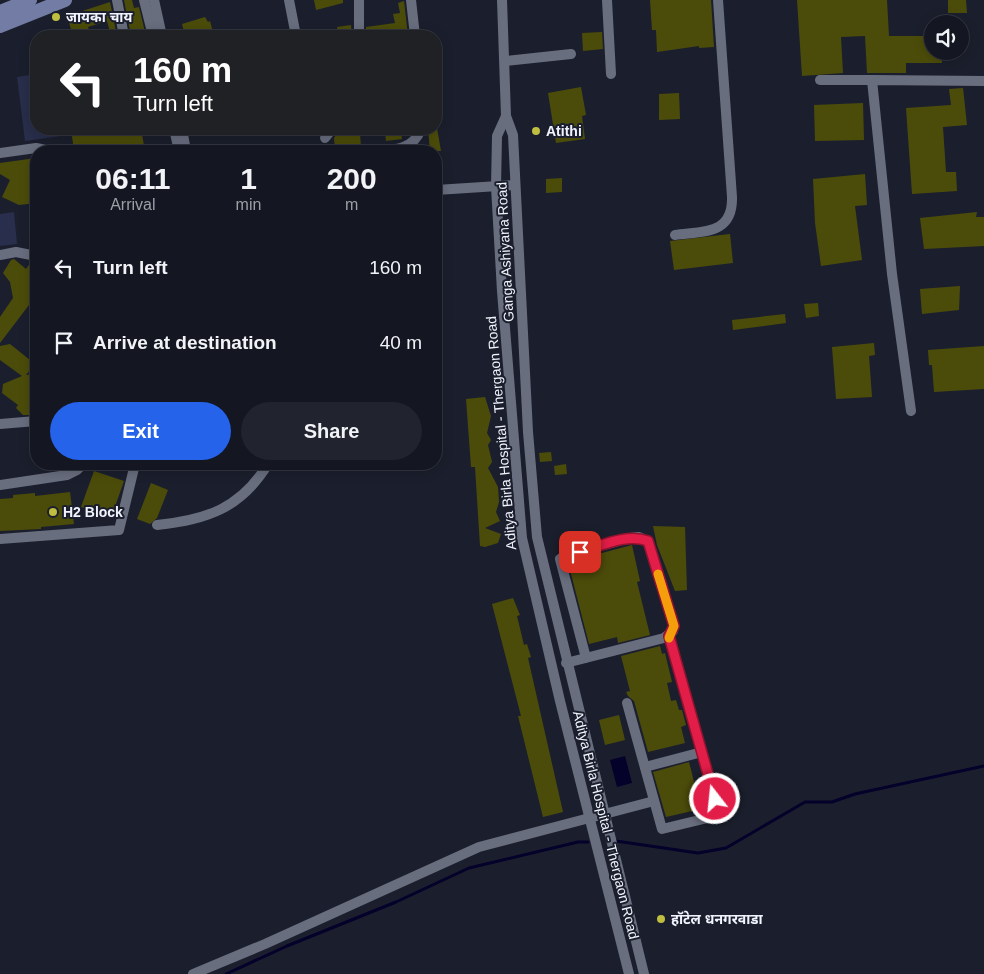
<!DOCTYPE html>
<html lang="en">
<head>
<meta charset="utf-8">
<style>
  body { margin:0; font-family:Helvetica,"Noto Sans Devanagari",sans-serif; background:#21242f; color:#f1f3f6; height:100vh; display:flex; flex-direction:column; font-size:19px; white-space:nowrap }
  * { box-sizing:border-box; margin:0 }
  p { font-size:16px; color:#9d9fa5 }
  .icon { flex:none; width:28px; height:28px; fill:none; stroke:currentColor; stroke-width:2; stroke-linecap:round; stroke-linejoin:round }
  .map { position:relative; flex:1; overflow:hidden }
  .drawer { position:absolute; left:30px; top:145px; width:412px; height:325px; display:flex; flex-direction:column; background:#141722; border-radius:20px; box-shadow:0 2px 12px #0003,0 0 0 1px #333640 }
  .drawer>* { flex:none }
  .hud { position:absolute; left:30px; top:30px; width:412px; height:105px; border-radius:20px; box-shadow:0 2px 12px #0003,0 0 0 1px #333640; background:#202124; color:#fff; overflow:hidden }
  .buttons { position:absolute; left:924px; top:15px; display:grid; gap:10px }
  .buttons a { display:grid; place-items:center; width:45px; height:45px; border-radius:50%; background:#141722; box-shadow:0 2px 12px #0003,0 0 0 1px #333640; font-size:25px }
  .pin { position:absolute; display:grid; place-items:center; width:42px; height:42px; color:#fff; margin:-21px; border-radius:10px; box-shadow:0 2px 8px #0006 }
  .me { position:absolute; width:55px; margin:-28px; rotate:344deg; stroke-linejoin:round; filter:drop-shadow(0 0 4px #0008) }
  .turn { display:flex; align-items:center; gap:18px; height:105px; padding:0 20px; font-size:22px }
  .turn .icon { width:65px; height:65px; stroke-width:2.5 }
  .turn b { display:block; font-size:35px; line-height:42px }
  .eta { display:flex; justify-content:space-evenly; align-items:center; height:85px; text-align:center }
  .eta b { font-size:30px; font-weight:700; line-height:35px }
  .button { display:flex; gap:10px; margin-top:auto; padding:10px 20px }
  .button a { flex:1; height:58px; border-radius:30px; background:#2563eb; color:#fff; font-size:20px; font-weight:700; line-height:58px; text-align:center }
  .button a+a { background:#21242f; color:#f1f3f6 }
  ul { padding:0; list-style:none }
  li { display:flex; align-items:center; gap:15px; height:75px; padding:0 20px }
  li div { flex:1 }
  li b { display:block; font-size:19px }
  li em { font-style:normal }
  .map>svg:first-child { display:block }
  .green { fill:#282e4b }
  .water { fill:#04012a }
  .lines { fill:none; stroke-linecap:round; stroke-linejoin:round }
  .stream { stroke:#04012a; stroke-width:3 }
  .building { fill:#4c4c0a }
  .street { stroke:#696e7f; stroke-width:10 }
  .secondary { stroke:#737ca4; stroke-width:14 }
  .route-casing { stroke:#92132f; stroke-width:12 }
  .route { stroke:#e11d48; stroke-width:9 }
  .slow { stroke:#f59e0b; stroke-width:9 }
  .poi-dot { fill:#bfbe41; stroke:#1b1f2d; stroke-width:2 }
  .labels { text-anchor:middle; stroke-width:4; stroke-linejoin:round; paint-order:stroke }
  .poi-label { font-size:14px; font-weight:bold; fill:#f1f4fe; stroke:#1b1f2d; text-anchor:start }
  .street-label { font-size:14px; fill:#f1f4fe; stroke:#1b1f2d }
</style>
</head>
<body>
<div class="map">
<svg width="984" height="974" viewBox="0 0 984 974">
  <rect width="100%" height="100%" fill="#1b1f2d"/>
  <g class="green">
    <polygon points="36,74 36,129 60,129 61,136 25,141 17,77"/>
    <polygon points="14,212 17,244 0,246 0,214"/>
  </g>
  <polygon class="water" points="625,756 632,783 617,787 610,760"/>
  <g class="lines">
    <g class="stream">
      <polyline points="616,841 698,853 726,848 805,802 832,802 855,794 984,766"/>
      <polyline points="226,974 287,946 396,902 469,868 578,842 588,842"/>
    </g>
  </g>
  <g class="building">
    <polygon points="124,0 132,0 134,8 139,7 146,36 131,36"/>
    <polygon points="314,0 343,0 343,3 316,10"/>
    <polygon points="650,0 711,0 714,47 699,48 699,46 657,52 656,30 652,30"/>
    <polygon points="797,0 887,0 889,36 932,36 932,51 941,51 942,63 906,63 906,73 867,73 865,36 841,37 843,73 802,76"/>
    <polygon points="948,0 966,0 967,13 948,13"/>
    <polygon points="404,1 408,36 366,36 366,27 395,23 393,14 400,13 398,3"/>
    <polygon points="110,2 117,36 111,36 107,21 88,27 91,36 73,36 67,16"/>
    <polygon points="205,17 208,22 210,21 214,36 185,36 182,24"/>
    <polygon points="351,25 352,36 338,36 337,27"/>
    <polygon points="602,32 603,49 583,51 582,33"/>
    <polygon points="581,87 586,115 582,116 585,139 556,143 548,93"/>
    <polygon points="963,88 967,125 943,127 946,172 956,172 957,191 912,194 906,108 951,105 949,89"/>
    <polygon points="679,93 680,119 659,120 659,94"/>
    <polygon points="863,103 864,140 815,141 814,105"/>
    <polygon points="437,128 441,151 430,151 428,129"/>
    <polygon points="71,129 141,129 145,151 109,151 109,146 74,151"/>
    <polygon points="401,130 402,139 386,141 385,132"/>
    <polygon points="360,133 361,147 335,149 334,138 336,135"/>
    <polygon points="36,158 36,203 19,205 2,197 10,180 0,174 0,163"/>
    <polygon points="865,174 867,205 855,206 862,260 821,266 815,223 813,179"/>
    <polygon points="562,178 562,192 546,193 546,179"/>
    <polygon points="977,212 976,217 984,217 984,246 924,249 920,218"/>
    <polygon points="730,234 733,263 674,270 670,241"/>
    <polygon points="14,259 26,269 31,262 36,263 36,310 29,305 0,343 0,317 13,298 10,282 3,273 11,260"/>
    <polygon points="960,286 959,310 922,314 920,289"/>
    <polygon points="818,303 819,316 806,318 804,304"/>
    <polygon points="785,314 786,323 733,330 732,320"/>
    <polygon points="874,343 875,355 869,356 872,397 836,399 832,347"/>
    <polygon points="10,344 35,364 26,375 36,374 36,408 30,415 23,415 16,408 18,405 2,393 3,384 22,376 0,360 0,346"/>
    <polygon points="984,346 984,389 934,392 932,365 929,365 928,350"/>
    <polygon points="485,397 491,416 487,433 491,440 488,445 492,462 488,468 498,487 499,502 496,512 500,521 485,528 501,534 498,543 485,547 480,546 475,467 471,467 466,399"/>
    <polygon points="551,452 552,461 540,462 539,453"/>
    <polygon points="566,464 567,474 555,475 554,466"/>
    <polygon points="94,471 124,481 111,518 81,507"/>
    <polygon points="151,483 168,490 157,518 150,524 137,519"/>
    <polygon points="70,492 74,524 41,527 41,529 0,531 0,499 13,498 13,495 35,493 35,496"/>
    <polygon points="653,526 685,527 687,590 675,591 657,545"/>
    <polygon points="632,545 640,581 637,582 650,635 618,643 617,637 589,644 568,562"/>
    <polygon points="513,598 520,615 517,616 524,645 527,644 531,657 528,658 563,812 543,817 518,716 521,716 492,604"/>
    <polygon points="660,646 662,654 665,653 672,682 667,683 671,701 676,700 679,710 682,710 686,725 681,727 685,743 648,752 634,701 628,696 626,692 630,691 621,656"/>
    <polygon points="619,715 625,740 605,745 599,720"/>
    <polygon points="689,762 701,809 666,817 653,772"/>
  </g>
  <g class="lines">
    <g class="street">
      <polyline points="117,0 124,36"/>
      <polyline points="144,0 153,36"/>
      <polyline points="154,0 162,36"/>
      <polyline points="289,0 296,36"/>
      <polyline points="359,0 359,36"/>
      <polyline points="411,0 415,36"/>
      <polyline points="502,0 506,116 497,136 496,187 502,291 522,538 560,701 629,974"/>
      <polyline points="607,0 611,74"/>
      <polyline points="505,61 571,54"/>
      <polyline points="820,80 872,80"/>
      <polyline points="506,116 513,135 528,432 537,537 644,974"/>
      <polyline points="174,129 179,151"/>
      <polyline points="182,129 186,151"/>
      <polyline points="325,138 332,129"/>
      <path d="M371,151C392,150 413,151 421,129"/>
      <polyline points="0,153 36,148 51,151"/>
      <polyline points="436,190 515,185"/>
      <path d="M675,235C703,231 733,235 732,197L718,0"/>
      <polyline points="0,255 16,252 36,256"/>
      <polyline points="911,411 892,274 872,80 984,81"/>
      <polyline points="0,424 36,421"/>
      <polyline points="0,485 67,475 77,470 83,464"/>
      <path d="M157,525C207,520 241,508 268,464"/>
      <polyline points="0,539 119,530 135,464"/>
      <polyline points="566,663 664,638 673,631 674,626 648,541 639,537 629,538 564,556 560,559 586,658"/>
      <polyline points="627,703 662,829 720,815 669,636"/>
      <polyline points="645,767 702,752"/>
      <polyline points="193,974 265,944 479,847 654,801"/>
    </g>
    <g class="secondary">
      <polyline points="0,12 30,0"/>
      <polyline points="0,26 65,0"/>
    </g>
  </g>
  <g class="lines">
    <g class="route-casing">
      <path id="route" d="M580,552C601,546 626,533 648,541L674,626L669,636L715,799"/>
    </g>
    <use href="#route" class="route"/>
    <polyline class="slow" points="658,574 674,626 669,638"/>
  </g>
  <g class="poi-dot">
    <circle cx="56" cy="17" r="5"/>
    <circle cx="536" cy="131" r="5"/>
    <circle cx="53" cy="512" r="5"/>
    <circle cx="661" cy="919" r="5"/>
  </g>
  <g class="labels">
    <g class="poi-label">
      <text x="66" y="22">जायका चाय</text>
      <text x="546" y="136">Atithi</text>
      <text x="63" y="517">H2 Block</text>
      <text x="671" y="924">हॉटेल धनगरवाडा</text>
    </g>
    <g class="street-label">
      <text transform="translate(505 252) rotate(-93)" y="5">Ganga Ashiyana Road</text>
      <text transform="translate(501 433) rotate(-95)" y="5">Aditya Birla Hospital - Thergaon Road</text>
      <text transform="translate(606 825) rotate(76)" y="5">Aditya Birla Hospital - Thergaon Road</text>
    </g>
  </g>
</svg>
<div class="buttons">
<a><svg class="icon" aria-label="sound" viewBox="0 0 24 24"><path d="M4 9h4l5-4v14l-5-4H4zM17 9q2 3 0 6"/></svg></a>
</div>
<div class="pin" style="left:580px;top:552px;background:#d93025"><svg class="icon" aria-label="arrive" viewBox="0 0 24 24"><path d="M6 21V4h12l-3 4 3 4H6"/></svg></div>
<svg class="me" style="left:715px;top:799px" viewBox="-20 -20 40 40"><circle r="17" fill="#e11d48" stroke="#fff" stroke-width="3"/><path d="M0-11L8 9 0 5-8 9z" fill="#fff"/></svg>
<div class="hud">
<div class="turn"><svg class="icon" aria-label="left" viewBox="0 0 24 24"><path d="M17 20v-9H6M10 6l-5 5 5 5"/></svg><div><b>160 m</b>Turn left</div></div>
</div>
<section class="drawer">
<div class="eta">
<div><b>06:11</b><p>Arrival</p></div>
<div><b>1</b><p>min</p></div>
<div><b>200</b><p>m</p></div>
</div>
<ul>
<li><svg class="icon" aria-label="left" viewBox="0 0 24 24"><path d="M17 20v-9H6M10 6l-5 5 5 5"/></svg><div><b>Turn left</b></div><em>160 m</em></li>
<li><svg class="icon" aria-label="arrive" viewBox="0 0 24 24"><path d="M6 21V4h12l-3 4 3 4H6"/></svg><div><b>Arrive at destination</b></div><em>40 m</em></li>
</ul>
<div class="button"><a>Exit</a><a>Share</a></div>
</section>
</div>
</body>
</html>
